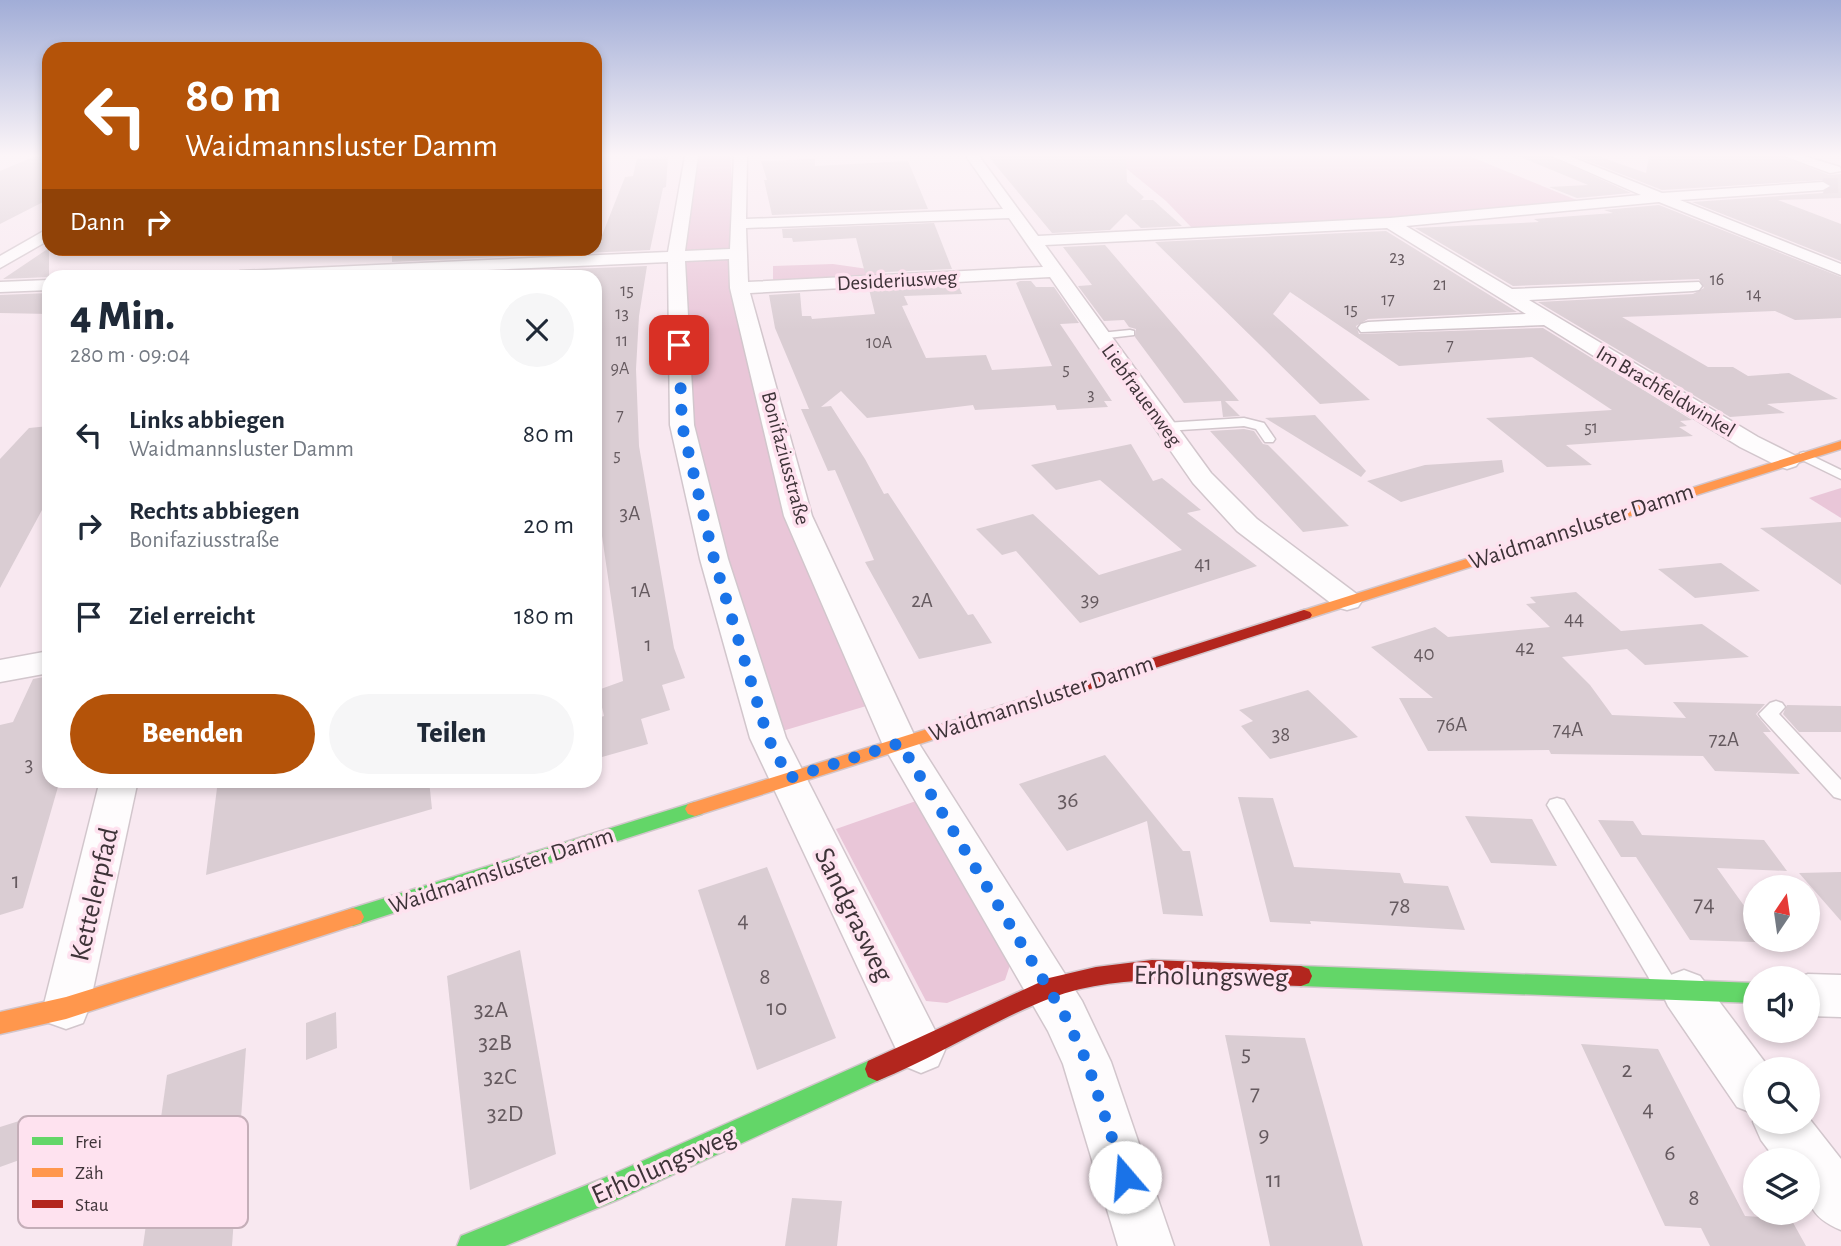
<!DOCTYPE html>
<html lang="de">
<head>
<meta charset="utf-8">
<style>
  body { margin:0; font-family:"Alegreya Sans",sans-serif; background:#f6f6f7; color:#1f2937; height:100vh; display:flex; flex-direction:column; font-size:26px; white-space:nowrap }
  * { box-sizing:border-box; margin:0 }
  p { font-size:23px; color:#747a83 }
  .icon { flex:none; width:38px; height:38px; fill:none; stroke:currentColor; stroke-width:2; stroke-linecap:round; stroke-linejoin:round }
  .map { position:relative; flex:1; overflow:hidden }
  .side { position:absolute; left:42px; top:270px; width:560px; height:518px; display:flex; flex-direction:column; background:#fff; border-radius:21px; box-shadow:0 4px 10px #0003 }
  .side>* { flex:none }
  .guide { position:absolute; left:42px; top:42px; width:560px; height:214px; border-radius:21px; box-shadow:0 4px 10px #0003; background:#b45309; color:#fff; overflow:hidden }
  .needle { width:46px; rotate:13deg }
  .buttons { position:absolute; left:1743px; top:875px; display:grid; gap:14px }
  .buttons a { display:grid; place-items:center; width:77px; height:77px; border-radius:50%; background:#fff; box-shadow:0 4px 10px #0003; font-size:35px }
  .pin { position:absolute; display:grid; place-items:center; width:60px; height:60px; color:#fff; margin:-30px; border-radius:14px; box-shadow:0 4px 10px #0006 }
  .me { position:absolute; width:77px; margin:-38px; rotate:342deg; stroke-linejoin:round; filter:drop-shadow(0 0 5px #0008) }
  .turn { display:flex; align-items:center; gap:24px; height:147px; padding:0 28px; font-size:32px }
  .turn .icon { width:91px; height:91px; stroke-width:2.5 }
  .turn b { display:block; font-size:49px; line-height:60px }
  .then { display:flex; align-items:center; height:66px; padding:0 28px; background:#0003; gap:14px; font-size:26px }
  .round { display:grid; place-items:center; flex:none; width:74px; height:74px; border-radius:37px; background:#f6f6f7 }
  .head { display:flex; align-items:center; justify-content:space-between; height:119px; padding:0 28px }
  h1 { font-size:42px; font-weight:800; line-height:52px }
  .primary-button { display:flex; gap:14px; margin-top:auto; padding:14px 28px }
  .primary-button a { flex:1; height:80px; border-radius:42px; background:#b45309; color:#fff; font-size:28px; font-weight:800; line-height:80px; text-align:center }
  .primary-button a+a { background:#f6f6f7; color:#1f2937 }
  ul { padding:0; list-style:none }
  li { display:flex; align-items:center; gap:21px; height:91px; padding:0 28px }
  li div { flex:1 }
  li b { display:block; font-size:26px }
  li em { font-style:normal }
  .map>svg:first-child { display:block }
  .green { fill:#e9c6d8 }
  .building { fill:#dacdd3 }
  .lines { fill:none; stroke-linecap:round; stroke-linejoin:round }
  .street-tunnel { stroke:#d3c4cb; stroke-width:15; stroke-dasharray:15 7; stroke-linecap:butt }
  .lane-casing { stroke:#d2c6cc; stroke-width:3 }
  .street-casing { stroke:#d2c6cc; stroke-width:3 }
  .fast-casing { stroke:#d2c6cc; stroke-width:3 }
  .slow-casing { stroke:#d2c6cc; stroke-width:3 }
  .jam-casing { stroke:#d2c6cc; stroke-width:3 }
  .lane { fill:#fefcfd; fill-rule:evenodd }
  .street { fill:#fefcfd; fill-rule:evenodd }
  .fast { fill:#63d668; fill-rule:evenodd }
  .slow { fill:#ff974d; fill-rule:evenodd }
  .jam { fill:#b3261e; fill-rule:evenodd }
  .route { stroke:#1a73e8; stroke-width:12; stroke-dasharray:0 21.6 }
  .labels { text-anchor:middle; stroke-width:7; stroke-linejoin:round; paint-order:stroke }
  .far-number-label { font-size:18px; fill:#655a5f }
  .far-street-label { font-size:21px; fill:#3e3338; stroke:#fee2ef }
  .number-label { font-size:21px; fill:#655a5f }
  .street-label { font-size:24px; fill:#3e3338; stroke:#fee2ef }
  .near-number-label { font-size:24px; fill:#655a5f }
  .near-street-label { font-size:28px; fill:#3e3338; stroke:#fee2ef }
  .key { fill:#fee2ef; stroke:#c4aeb8; stroke-width:2 }
  .key-label { font-size:19px; fill:#3e3338 }
</style>
</head>
<body>
<div class="map">
<svg width="1841" height="1246" viewBox="0 0 1841 1246">
  <rect width="100%" height="100%" fill="#f8e8f0"/>
  <g class="green">
    <polygon points="698,156 730,156 735,224 733,290 873,704 779,732 723,557 689,423 681,253"/>
    <polygon points="1111,156 1469,156 1579,201 1386,219 1193,229 1166,201"/>
    <polygon points="833,264 882,271 884,275 773,280 773,266"/>
    <polygon points="1841,488 1841,518 1809,498"/>
    <polygon points="916,801 1011,962 1005,980 947,1003 926,1001 836,829"/>
  </g>
  <g class="building">
    <polygon points="49,156 49,199 0,224 0,171 33,157"/>
    <polygon points="988,156 1126,156 1127,182 1144,197 1141,200 1153,200 1182,226 1141,228 1126,214 1110,230 1052,233"/>
    <polygon points="1518,156 1550,156 1631,193 1577,198 1549,187 1588,185"/>
    <polygon points="1575,156 1598,156 1646,173 1649,156 1781,156 1829,175 1841,174 1841,198 1778,200 1841,224 1841,261 1692,202 1823,193 1832,187 1824,180 1662,190"/>
    <polygon points="668,157 666,187 663,188 650,250 392,262 392,253 465,248 597,248 625,177 633,176 637,158"/>
    <polygon points="815,159 815,166 908,161 928,209 772,215 764,180 767,180 761,161"/>
    <polygon points="1659,205 1841,277 1841,318 1795,320 1775,311 1622,317 1708,367 1733,367 1748,376 1789,373 1838,399 1767,404 1785,413 1730,417 1538,302 1693,294 1704,288 1699,279 1513,286 1415,228 1539,222 1534,219 1613,213 1604,210"/>
    <polygon points="934,223 952,269 865,273 856,238 793,242 792,238 783,238 782,229"/>
    <polygon points="1386,231 1517,312 1368,319 1356,326 1359,334 1543,328 1692,420 1680,421 1687,426 1679,427 1693,436 1566,445 1592,465 1547,467 1486,418 1612,410 1532,357 1399,366 1290,292 1273,314 1370,400 1320,404 1155,242"/>
    <polygon points="1105,245 1239,401 1225,401 1240,416 1223,417 1221,401 1184,403 1135,337 1136,329 1129,327 1124,320 1104,321 1078,286 1092,285 1063,247"/>
    <polygon points="49,248 49,277 3,279"/>
    <polygon points="647,266 639,316 636,369 639,446 674,648 685,678 662,685 670,710 641,719 648,744 595,759 595,719 604,716 598,690 623,681 601,529 595,530 595,276 397,276"/>
    <polygon points="1020,281 1031,281 1036,287 1054,287 1079,323 1060,324 1112,401 1104,401 1108,407 1057,410 1055,405 975,410 973,405 867,418 841,391 821,407 831,406 865,459 884,494 888,493 968,615 973,614 992,643 919,659 865,562 874,560 835,470 828,471 801,409 809,409 775,328 769,295 800,293 802,316 811,316 812,319 875,314 869,289 958,285 962,294 904,296 908,305 902,306 926,358 986,355 992,370 1052,366 1016,283"/>
    <polygon points="49,293 49,314 0,313 0,295"/>
    <polygon points="1315,415 1366,471 1361,477 1265,418"/>
    <polygon points="49,426 49,497 0,588 0,459 29,428"/>
    <polygon points="1244,429 1254,431 1263,444 1268,445 1349,526 1303,532 1210,431"/>
    <polygon points="1131,444 1153,481 1162,478 1201,510 1187,513 1257,566 1080,623 1016,551 1002,555 976,529 1033,514 1099,575 1182,550 1100,480 1056,490 1031,465"/>
    <polygon points="1502,460 1504,472 1401,502 1367,481 1425,465"/>
    <polygon points="1841,522 1841,585 1760,528"/>
    <polygon points="1721,563 1760,591 1695,598 1658,569"/>
    <polygon points="1576,592 1621,631 1702,624 1749,657 1645,665 1627,649 1562,657 1590,685 1612,715 1686,718 1673,702 1765,704 1756,714 1771,732 1763,732 1800,774 1715,771 1703,756 1551,754 1549,750 1428,751 1399,698 1433,698 1371,647 1435,627 1448,637 1550,627 1526,604 1536,603 1530,597"/>
    <polygon points="49,676 49,780 60,780 23,908 0,915 0,725 13,722 33,679"/>
    <polygon points="1308,690 1358,737 1270,759 1241,726 1253,721 1239,710"/>
    <polygon points="1787,705 1841,706 1841,732 1799,732 1783,714"/>
    <polygon points="1105,755 1183,851 1190,851 1203,916 1163,914 1147,821 1067,851 1019,784"/>
    <polygon points="218,780 429,780 432,809 206,875"/>
    <polygon points="1238,797 1273,798 1294,867 1400,873 1404,883 1448,886 1465,930 1310,921 1311,924 1270,922"/>
    <polygon points="1465,816 1532,819 1557,866 1491,863"/>
    <polygon points="1598,820 1633,821 1642,835 1764,840 1787,871 1717,868 1755,921 1755,942 1690,940 1636,857 1621,857"/>
    <polygon points="767,867 836,1038 757,1070 698,890"/>
    <polygon points="1841,872 1841,921 1799,873"/>
    <polygon points="520,950 556,1154 470,1190 447,976"/>
    <polygon points="336,1012 337,1048 306,1060 306,1023"/>
    <polygon points="1225,1035 1305,1038 1363,1246 1270,1246"/>
    <polygon points="1581,1044 1658,1049 1745,1216 1791,1219 1806,1246 1710,1246 1701,1228 1665,1226"/>
    <polygon points="246,1048 232,1246 143,1246 167,1075"/>
    <polygon points="35,1116 25,1158 0,1167 0,1127"/>
    <polygon points="792,1198 842,1201 837,1246 785,1246"/>
  </g>
  <g class="lines">
    <polyline class="street-tunnel" points="1823,186 1841,185"/>
    <g class="lane-casing">
      <g id="lane">
        <polygon points="1130,330 1134,331 1134,335 1100,339 1095,336 1100,333"/>
        <polygon points="1244,418 1264,423 1275,439 1273,442 1265,442 1256,429 1244,426 1165,431 1159,427 1165,423"/>
        <polygon points="1804,452 1841,470 1841,479 1800,459 1800,453"/>
        <polygon points="1776,701 1782,703 1785,707 1779,714 1841,780 1841,799 1834,797 1762,718 1759,714 1770,703"/>
        <polygon points="1557,798 1564,800 1672,976 1675,983 1672,990 1664,993 1656,990 1547,805 1550,800"/>
      </g>
    </g>
    <g class="street-casing">
      <g id="street">
        <path d="M685,156H698L685,251L730,249L734,156H747L746,219L1003,209L966,156H979L1038,236L1390,218L1641,195L1552,156H1569L1662,193L1823,182L1830,186L1823,190L1680,200L1841,264V275L1659,202L1406,226L1512,289L1699,282L1702,286L1699,290L1693,291L1529,300L1758,437L1796,456L1800,461L1796,466L1787,469L1778,466L1740,447L1544,325L1361,332L1358,328L1361,324L1368,322L1526,314L1387,228L1045,245L1211,473L1257,519L1358,595L1362,601L1358,607L1347,610L1336,607L1237,531L1193,483L1050,277L750,293L812,516L916,739L1082,1001L1111,1062L1174,1246H1118L1063,1064L1048,1031L882,743L784,516L730,288L729,259L685,261L694,425L728,559L786,738L945,1050L938,1066L921,1073L904,1066L750,738L700,559L670,425L668,262L348,276H231L240,271L668,252ZM1009,218L1043,267L748,282L746,228Z"/>
        <polygon points="1784,156 1804,156 1840,167 1841,171 1830,173"/>
        <polygon points="49,228 49,240 0,268 0,256"/>
        <polygon points="49,280 49,290 0,292 0,282"/>
        <polygon points="49,651 49,673 0,682 0,660"/>
        <polygon points="100,780 138,780 89,1008 83,1023 66,1029 49,1023 43,1008"/>
        <polygon points="1684,970 1700,976 1770,1069 1755,1069 1755,1114 1737,1107 1668,1006 1661,991 1668,976"/>
        <polygon points="1808,974 1841,975 1841,1017 1808,1016 1808,978 1797,978"/>
        <path d="M1808,1117L1841,1159V1230C1803,1214 1808,1197 1808,1160H1776L1761,1140L1753,1122L1755,1118V1122H1808Z"/>
      </g>
    </g>
    <g class="fast-casing">
      <g id="fast">
        <polygon points="695,802 702,804 705,809 702,814 353,926 345,923 342,917 345,911 353,908"/>
        <polygon points="1301,966 1755,983 1755,1003 1301,986 1293,983 1290,976 1293,969"/>
        <polygon points="877,1057 886,1061 889,1069 886,1077 622,1198 505,1246 457,1246 461,1236 604,1178"/>
      </g>
    </g>
    <g class="slow-casing">
      <g id="slow">
        <polygon points="1841,441 1841,449 1310,618 1298,618 1296,615 1298,612"/>
        <polygon points="1004,705 1010,707 1013,711 1010,715 695,816 688,814 685,809 688,804"/>
        <polygon points="353,908 361,911 364,917 361,923 66,1019 0,1034 0,1012 66,997"/>
      </g>
    </g>
    <g class="jam-casing">
      <g id="jam">
        <polygon points="1304,610 1310,612 1312,615 1310,618 1010,715 998,715 995,711 998,707"/>
        <path d="M1152,960L1301,966L1309,969L1312,976L1309,983L1301,986C1222,983 1126,969 1051,998C991,1021 937,1057 877,1081L868,1077L865,1069L868,1061L1049,978L1096,967Z"/>
      </g>
    </g>
    <use href="#lane" class="lane"/>
    <use href="#street" class="street"/>
    <use href="#fast" class="fast"/>
    <use href="#slow" class="slow"/>
    <use href="#jam" class="jam"/>
  </g>
  <linearGradient id="sky" x2="0" y2="1"><stop stop-color="#a1add7"/><stop offset="0.47" stop-color="#fcf5f8"/><stop offset="1" stop-color="#fcf5f8" stop-opacity="0"/></linearGradient>
  <rect width="1841" height="330" fill="url(#sky)"/>
  <g class="lines">
    <polyline class="route" points="679,345 682,425 714,559 768,738 789,778 900,743 1065,1016 1087,1062 1125,1177"/>
  </g>
  <g class="labels">
    <g class="far-number-label">
      <text x="1397" y="263">23</text>
      <text x="1717" y="285">16</text>
      <text x="1440" y="290">21</text>
      <text x="627" y="296">15</text>
      <text x="1754" y="300">14</text>
      <text x="1388" y="305">17</text>
      <text x="1351" y="315">15</text>
      <text x="622" y="319">13</text>
      <text x="622" y="346">11</text>
      <text x="879" y="348">10A</text>
      <text x="1450" y="351">7</text>
      <text x="620" y="374">9A</text>
      <text x="1066" y="375">5</text>
      <text x="1091" y="400">3</text>
      <text x="620" y="421">7</text>
      <text x="1591" y="433">51</text>
      <text x="617" y="461">5</text>
    </g>
    <g class="far-street-label">
      <text transform="translate(897 280) rotate(-3)" y="7">Desideriusweg</text>
      <text transform="translate(1666 391) rotate(31)" y="7">Im Brachfeldwinkel</text>
      <text transform="translate(1142 395) rotate(54)" y="7">Liebfrauenweg</text>
      <text transform="translate(786 458) rotate(75)" y="7">Bonifaziusstraße</text>
    </g>
    <g class="number-label">
      <text x="630" y="520">3A</text>
      <text x="1203" y="570">41</text>
      <text x="641" y="597">1A</text>
      <text x="1090" y="606">39</text>
      <text x="922" y="607">2A</text>
      <text x="1574" y="625">44</text>
      <text x="648" y="651">1</text>
      <text x="1525" y="654">42</text>
      <text x="1424" y="660">40</text>
      <text x="1452" y="731">76A</text>
      <text x="1568" y="736">74A</text>
      <text x="1281" y="741">38</text>
      <text x="1724" y="746">72A</text>
      <text x="29" y="771">3</text>
    </g>
    <g class="street-label">
      <text transform="translate(1581 526) rotate(-18)" y="8">Waidmannsluster Damm</text>
      <text transform="translate(1041 698) rotate(-18)" y="8">Waidmannsluster Damm</text>
      <text transform="translate(501 870) rotate(-18)" y="8">Waidmannsluster Damm</text>
    </g>
    <g class="near-number-label">
      <text x="1068" y="807">36</text>
      <text x="16" y="888">1</text>
      <text x="1704" y="911">74</text>
      <text x="1400" y="913">78</text>
      <text x="743" y="927">4</text>
      <text x="765" y="984">8</text>
      <text x="777" y="1015">10</text>
      <text x="491" y="1017">32A</text>
      <text x="495" y="1050">32B</text>
      <text x="1246" y="1061">5</text>
      <text x="1627" y="1077">2</text>
      <text x="500" y="1084">32C</text>
      <text x="1255" y="1100">7</text>
      <text x="1648" y="1116">4</text>
      <text x="505" y="1121">32D</text>
      <text x="1264" y="1142">9</text>
      <text x="1670" y="1160">6</text>
      <text x="1274" y="1187">11</text>
      <text x="1694" y="1205">8</text>
    </g>
    <g class="near-street-label">
      <text transform="translate(93 894) rotate(-77)" y="10">Kettelerpfad</text>
      <text transform="translate(855 914) rotate(64)" y="10">Sandgrasweg</text>
      <text transform="translate(1211 975) rotate(1)" y="10">Erholungsweg</text>
      <text transform="translate(663 1164) rotate(-24)" y="10">Erholungsweg</text>
    </g>
  </g>
  <rect x="18" y="1116" width="230" height="112" rx="10" class="key"/>
  <rect x="32" y="1137" width="31" height="8" fill="#63d668"/>
  <rect x="32" y="1168" width="31" height="9" fill="#ff974d"/>
  <rect x="32" y="1200" width="31" height="8" fill="#b3261e"/>
  <g class="key-label">
    <text x="75" y="1148">Frei</text>
    <text x="75" y="1179">Zäh</text>
    <text x="75" y="1211">Stau</text>
  </g>
</svg>
<div class="buttons">
<a><svg class="needle" viewBox="-14 -14 28 28"><path d="M0-13l5 13h-10z" fill="#e53935"/><path d="M0 13l5-13h-10z" fill="#747a83"/></svg></a>
<a><svg class="icon" aria-label="sound" viewBox="0 0 24 24"><path d="M4 9h4l5-4v14l-5-4H4zM17 9q2 3 0 6"/></svg></a>
<a><svg class="icon" aria-label="search" viewBox="0 0 24 24"><circle cx="10" cy="10" r="6"/><path d="M15 15l6 6"/></svg></a>
<a><svg class="icon" aria-label="layers" viewBox="0 0 24 24"><path d="M12 4l9 5-9 5-9-5zM3 14l9 5 9-5"/></svg></a>
</div>
<div class="pin" style="left:679px;top:345px;background:#d93025"><svg class="icon" aria-label="arrive" viewBox="0 0 24 24"><path d="M6 21V4h12l-3 4 3 4H6"/></svg></div>
<svg class="me" style="left:1125px;top:1177px" viewBox="-20 -20 40 40"><circle r="19" fill="#fff"/><path d="M0-13L10 11 0 6-10 11z" fill="#1a73e8"/></svg>
<div class="guide">
<div class="turn"><svg class="icon" aria-label="left" viewBox="0 0 24 24"><path d="M17 20v-9H6M10 6l-5 5 5 5"/></svg><div><b>80 m</b>Waidmannsluster Damm</div></div>
<div class="then">Dann<svg class="icon" aria-label="right" viewBox="0 0 24 24"><path d="M7 20v-9h11M14 6l5 5-5 5"/></svg></div>
</div>
<section class="side">
<div class="head"><div><h1>4 Min.</h1><p>280 m · 09:04</p></div><a class="round"><svg class="icon" aria-label="close" viewBox="0 0 24 24"><path d="M6 6l12 12M18 6L6 18"/></svg></a></div>
<ul>
<li><svg class="icon" aria-label="left" viewBox="0 0 24 24"><path d="M17 20v-9H6M10 6l-5 5 5 5"/></svg><div><b>Links abbiegen</b><p>Waidmannsluster Damm</p></div><em>80 m</em></li>
<li><svg class="icon" aria-label="right" viewBox="0 0 24 24"><path d="M7 20v-9h11M14 6l5 5-5 5"/></svg><div><b>Rechts abbiegen</b><p>Bonifaziusstraße</p></div><em>20 m</em></li>
<li><svg class="icon" aria-label="arrive" viewBox="0 0 24 24"><path d="M6 21V4h12l-3 4 3 4H6"/></svg><div><b>Ziel erreicht</b></div><em>180 m</em></li>
</ul>
<div class="primary-button"><a>Beenden</a><a>Teilen</a></div>
</section>
</div>
</body>
</html>
